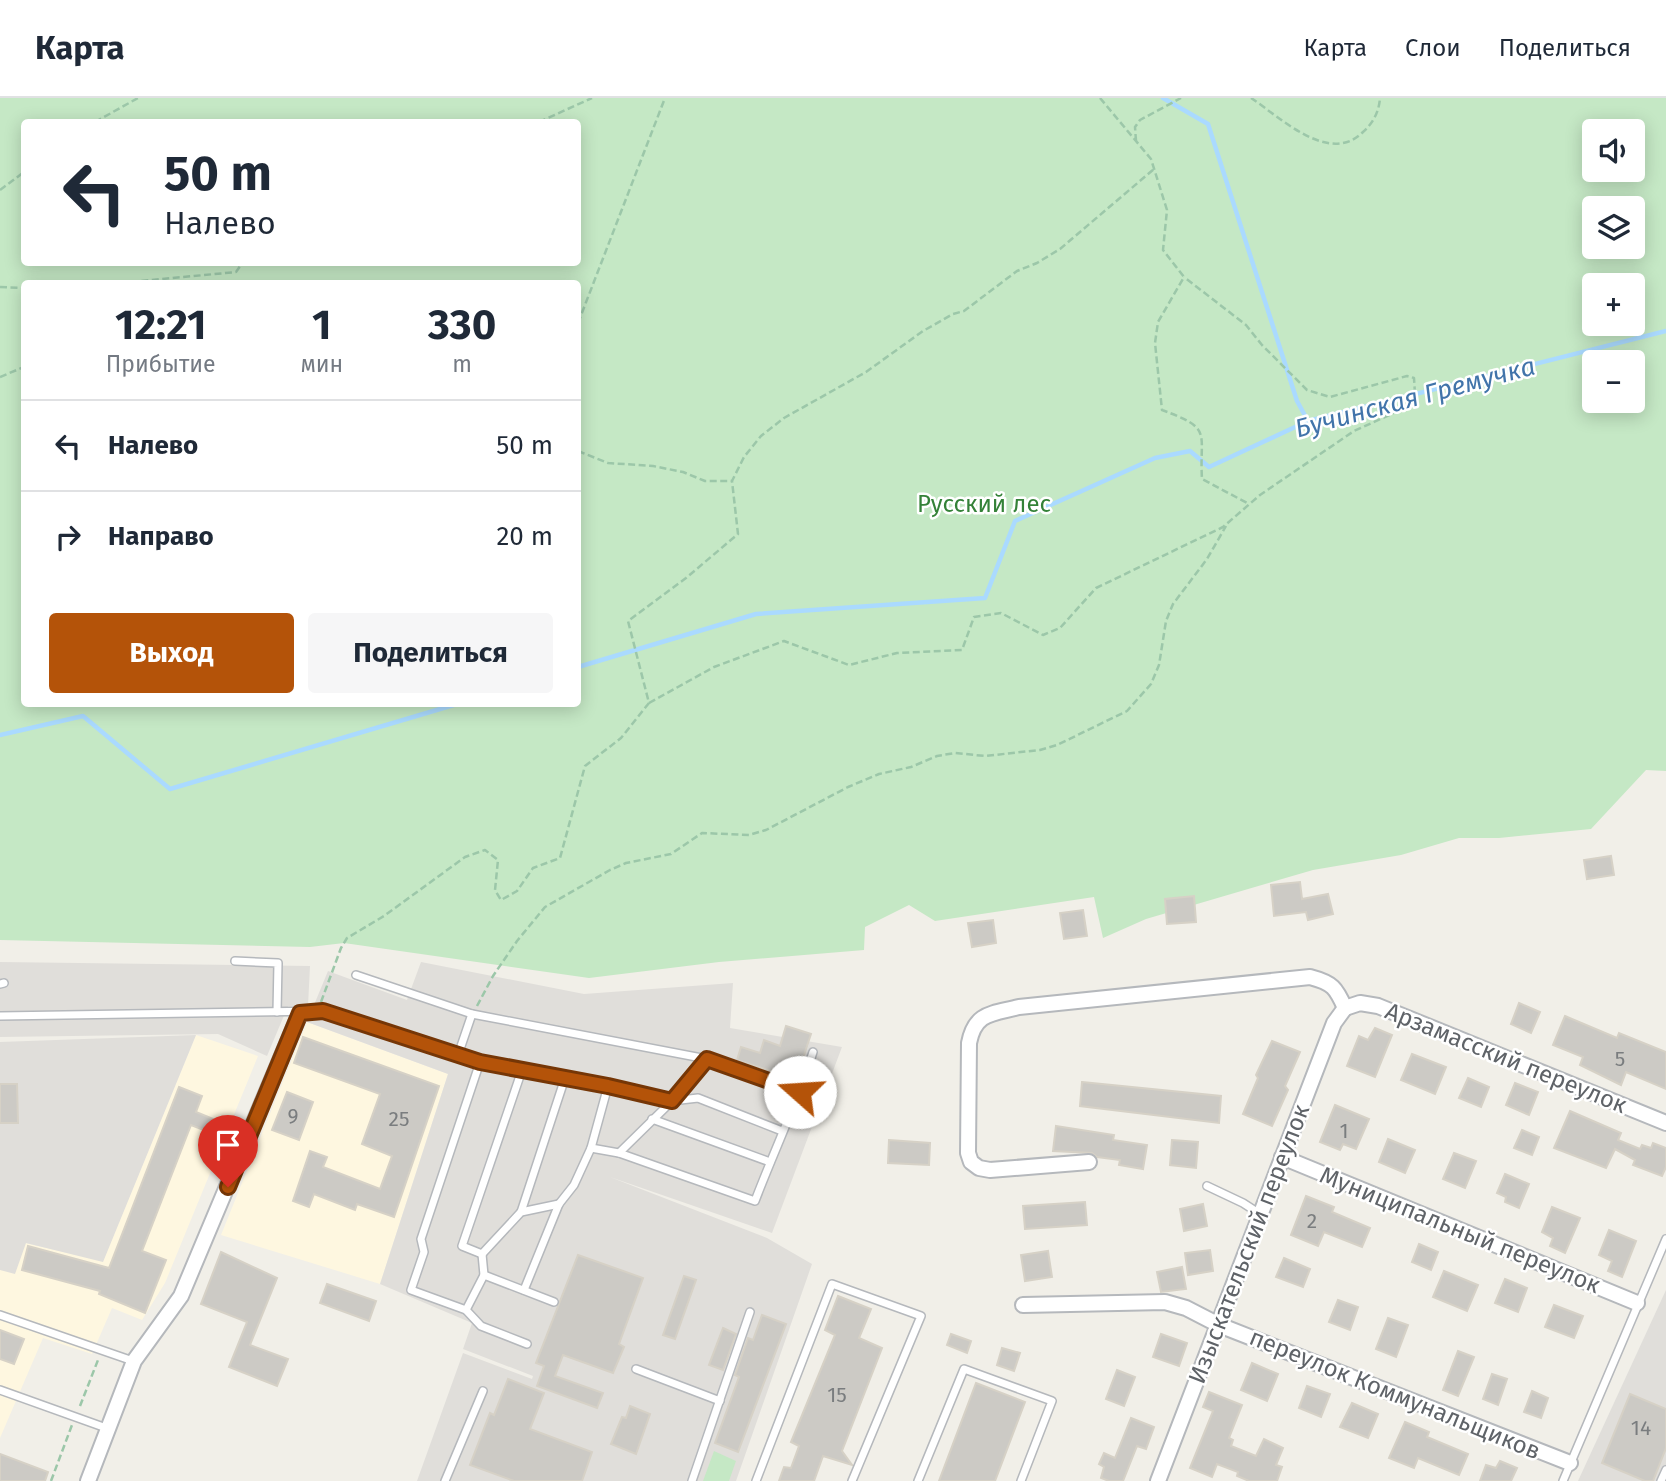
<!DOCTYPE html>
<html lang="ru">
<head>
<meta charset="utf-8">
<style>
  body { margin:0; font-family:"Fira Sans",sans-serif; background:#f6f6f7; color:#1f2937; height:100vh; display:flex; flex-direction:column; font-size:26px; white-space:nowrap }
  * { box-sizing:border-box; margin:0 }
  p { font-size:23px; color:#747a83 }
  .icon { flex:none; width:38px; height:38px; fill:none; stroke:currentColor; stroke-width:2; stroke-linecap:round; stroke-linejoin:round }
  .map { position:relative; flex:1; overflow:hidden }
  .panel { position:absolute; left:21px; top:182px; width:560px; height:427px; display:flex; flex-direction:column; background:#fff; border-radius:7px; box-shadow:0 4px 18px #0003 }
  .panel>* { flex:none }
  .guide { position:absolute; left:21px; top:21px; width:560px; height:147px; border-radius:7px; box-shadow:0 4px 18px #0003; background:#fff; color:#1f2937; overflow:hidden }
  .fabs { position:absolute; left:1582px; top:21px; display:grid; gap:14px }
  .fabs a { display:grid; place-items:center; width:63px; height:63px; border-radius:7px; background:#fff; box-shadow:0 4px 18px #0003; font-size:35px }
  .pin { position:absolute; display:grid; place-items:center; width:60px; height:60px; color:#fff; margin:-72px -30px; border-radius:50% 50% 50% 0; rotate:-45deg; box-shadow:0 0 7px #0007 }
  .pin .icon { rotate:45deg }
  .me { position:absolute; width:77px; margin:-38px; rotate:289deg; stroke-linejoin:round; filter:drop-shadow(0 0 5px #0008) }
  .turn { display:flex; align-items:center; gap:24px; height:147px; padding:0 28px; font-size:32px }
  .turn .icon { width:91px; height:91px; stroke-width:2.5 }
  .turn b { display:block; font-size:49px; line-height:60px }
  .eta { display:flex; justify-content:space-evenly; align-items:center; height:119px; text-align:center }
  .eta b { font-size:42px; font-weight:700; line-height:49px }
  .primary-button { display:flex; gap:14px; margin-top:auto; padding:14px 28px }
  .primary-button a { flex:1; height:80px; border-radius:7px; background:#b45309; color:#fff; font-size:28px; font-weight:700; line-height:80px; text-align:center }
  .primary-button a+a { background:#f6f6f7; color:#1f2937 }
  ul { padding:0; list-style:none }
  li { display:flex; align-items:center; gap:21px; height:91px; padding:0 28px; border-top:2px solid #e0e1e3 }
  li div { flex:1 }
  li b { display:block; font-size:26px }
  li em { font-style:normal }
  header { display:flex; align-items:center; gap:42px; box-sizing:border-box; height:98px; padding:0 35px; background:#fff; border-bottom:2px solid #e0e1e3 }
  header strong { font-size:33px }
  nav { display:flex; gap:38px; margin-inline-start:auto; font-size:24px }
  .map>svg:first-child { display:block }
  .commercial { fill:#fef7e0 }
  .industrial { fill:#e0deda }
  .green { fill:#c5e8c5; fill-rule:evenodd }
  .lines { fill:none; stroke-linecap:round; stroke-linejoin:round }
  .stream { stroke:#aadaff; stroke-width:4.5 }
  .building { fill:#cccac5; stroke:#d6d1c6; stroke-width:2 }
  .service-casing { stroke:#b5b8bc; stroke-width:10 }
  .minor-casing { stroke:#b5b8bc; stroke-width:18 }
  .path { stroke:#9cc7a9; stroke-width:2.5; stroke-dasharray:7 3.5; stroke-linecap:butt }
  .service { stroke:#fff; stroke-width:7 }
  .minor { stroke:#fff; stroke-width:14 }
  .route-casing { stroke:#753606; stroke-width:18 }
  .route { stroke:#b45309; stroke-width:12 }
  .labels { text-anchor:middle; stroke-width:5; stroke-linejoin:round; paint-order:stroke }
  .number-label { font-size:21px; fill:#7a7d7f }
  .park-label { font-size:24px; fill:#348238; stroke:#fff }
  .street-label { font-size:24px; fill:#5f6368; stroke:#fff }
  .water-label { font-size:26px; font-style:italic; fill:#4174aa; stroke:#fff }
</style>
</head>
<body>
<header>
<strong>Карта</strong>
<nav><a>Карта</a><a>Слои</a><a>Поделиться</a></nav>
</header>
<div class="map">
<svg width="1666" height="1383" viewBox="0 0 1666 1383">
  <rect width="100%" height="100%" fill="#f1efe8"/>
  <g class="commercial">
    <polygon points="307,924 448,976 380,1186 221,1137"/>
    <polygon points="196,937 258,958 165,1185 142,1222 112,1210 92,1256 43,1240 0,1340 0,1172 25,1145 103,1163"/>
  </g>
  <g class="industrial">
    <polygon points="0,864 310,868 308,908 288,908 267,958 218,936 0,939"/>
    <polygon points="421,864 584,896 733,885 730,930 842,949 772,1135 610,1079 767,1140 812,1166 736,1383 417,1383 463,1255 532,1281 533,1278 463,1251 472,1225 380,1186 448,976 307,924 328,873 407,902"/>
    <polygon points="196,937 103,1164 26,1145 15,1176 0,1172 0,944"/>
    <polygon points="1666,1192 1666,1383 1578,1383"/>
  </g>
  <g class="green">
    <path d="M0,0H1666V673L1646,672L1591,731L1499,740H1459L1401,757L1313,772L1146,821L1103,840L1094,799L935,823L909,807L865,829L864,852L719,864L589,880L344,845L310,849L0,842ZM24,24H578V164H24ZM1594,33H1633V72H1594ZM1594,110H1633V149H1594ZM24,186H578V606H24ZM1594,187H1633V226H1594ZM1594,264H1633V303H1594Z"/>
    <polygon points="714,1353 736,1363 729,1383 703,1383"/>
  </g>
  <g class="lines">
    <g class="stream">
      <polyline points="1163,0 1208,26 1297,303 1308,323"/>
      <polyline points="578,569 756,516 985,500 1015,423 1155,360 1190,353 1209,369 1308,323 1666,233"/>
      <polyline points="0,637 83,618 170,691 457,606"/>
    </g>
  </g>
  <g class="building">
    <polygon points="1611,758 1614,777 1587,781 1584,762"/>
    <polygon points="1300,784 1302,801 1328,796 1333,816 1308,822 1306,814 1274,818 1271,787"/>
    <polygon points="1194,798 1196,824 1167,826 1165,801"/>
    <polygon points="1083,812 1087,838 1064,841 1060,815"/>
    <polygon points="993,822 996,845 972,849 968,825"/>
    <polygon points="1519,905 1540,914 1531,935 1511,926"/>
    <polygon points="1565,918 1617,940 1619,935 1666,954 1666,991 1626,974 1621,987 1580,967 1583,959 1553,947"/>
    <polygon points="786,928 811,936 796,981 737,962 741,949 760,955 764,942 780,948"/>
    <polygon points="1375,930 1392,937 1375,979 1347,968 1359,938 1368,942"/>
    <polygon points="303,939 439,988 394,1119 357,1106 355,1112 314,1096 309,1109 293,1103 310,1053 327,1059 323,1069 380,1091 392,1058 362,1046 380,996 294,965"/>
    <polygon points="1272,943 1300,954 1285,988 1288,992 1272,1028 1243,1016 1258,980 1256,977"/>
    <polygon points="1412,956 1446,969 1435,996 1401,982"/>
    <polygon points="1468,980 1489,989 1481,1009 1459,1000"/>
    <polygon points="1082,984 1221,998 1219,1025 1080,1008"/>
    <polygon points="1515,985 1538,994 1529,1017 1506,1007"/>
    <polygon points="0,986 17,986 18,1025 0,1025"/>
    <polygon points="179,989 202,998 196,1014 228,1027 224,1040 191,1027 142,1153 166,1162 145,1215 99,1196 100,1193 22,1172 28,1148 109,1170"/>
    <polygon points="287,994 313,1004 299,1042 272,1032"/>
    <polygon points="1335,1007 1369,1021 1356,1051 1343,1046 1340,1052 1320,1044"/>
    <polygon points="1570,1013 1621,1035 1618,1042 1640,1051 1642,1047 1651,1050 1653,1045 1666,1050 1666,1069 1662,1078 1633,1067 1635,1062 1615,1051 1606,1070 1554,1050"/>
    <polygon points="1056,1028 1114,1037 1113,1042 1147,1047 1143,1071 1119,1067 1120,1062 1097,1059 1092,1055 1053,1053"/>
    <polygon points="1522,1032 1539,1039 1532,1057 1514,1050"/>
    <polygon points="1388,1041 1415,1052 1405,1075 1379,1064"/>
    <polygon points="889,1042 930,1045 929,1067 888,1065"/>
    <polygon points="1172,1042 1198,1044 1196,1070 1170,1067"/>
    <polygon points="1454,1055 1476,1063 1465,1090 1443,1081"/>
    <polygon points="1505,1076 1529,1086 1519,1110 1505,1104 1506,1099 1497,1095"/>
    <polygon points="1306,1098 1334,1109 1332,1114 1370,1130 1362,1149 1324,1134 1318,1148 1291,1137"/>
    <polygon points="1085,1104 1087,1127 1025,1131 1023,1108"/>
    <polygon points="1203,1106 1207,1128 1184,1133 1180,1111"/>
    <polygon points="1552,1109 1580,1120 1565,1155 1550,1148 1553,1140 1542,1134"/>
    <polygon points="1609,1132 1636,1143 1622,1179 1608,1173 1612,1163 1599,1157"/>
    <polygon points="1419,1146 1438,1154 1431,1172 1412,1164"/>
    <polygon points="1210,1152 1213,1173 1188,1177 1185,1155"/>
    <polygon points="1048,1153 1052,1179 1025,1183 1021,1157"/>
    <polygon points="221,1154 277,1180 250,1247 288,1261 277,1288 229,1269 247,1224 201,1206"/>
    <polygon points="578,1157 643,1180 619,1246 624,1249 613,1275 563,1257 555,1278 603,1295 597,1310 537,1288 544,1268 536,1265"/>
    <polygon points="1284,1160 1310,1171 1303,1189 1276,1179"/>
    <polygon points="1182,1169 1186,1191 1161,1194 1157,1174"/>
    <polygon points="1444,1173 1478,1187 1467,1213 1433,1199"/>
    <polygon points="684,1178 696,1182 675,1241 663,1237"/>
    <polygon points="1505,1181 1527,1190 1518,1214 1495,1205"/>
    <polygon points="327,1186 376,1203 369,1223 320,1205"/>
    <polygon points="838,1198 871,1211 859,1240 882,1250 842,1353 852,1367 823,1358 814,1383 779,1383 784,1369 791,1370 799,1348 791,1344 835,1237 825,1232"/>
    <polygon points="1338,1202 1358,1209 1350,1232 1329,1224"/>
    <polygon points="1554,1207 1583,1218 1574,1240 1545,1229"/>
    <polygon points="762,1217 786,1226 738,1354 715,1345 739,1279 735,1277 748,1240 753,1242"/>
    <polygon points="1388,1220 1408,1227 1396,1259 1376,1251"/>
    <polygon points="723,1230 736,1236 723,1272 709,1267"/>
    <polygon points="0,1232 24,1241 14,1266 0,1261"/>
    <polygon points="951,1236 971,1243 967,1255 947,1247"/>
    <polygon points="1161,1236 1187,1245 1179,1268 1153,1259"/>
    <polygon points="1002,1250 1020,1255 1014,1273 997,1267"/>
    <polygon points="1458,1253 1474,1259 1458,1298 1443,1292"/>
    <polygon points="1252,1265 1278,1276 1267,1303 1241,1292"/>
    <polygon points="1117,1272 1135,1279 1124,1308 1106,1301"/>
    <polygon points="1492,1276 1507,1281 1498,1307 1483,1301"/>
    <polygon points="508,1281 544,1295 530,1331 592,1354 582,1383 514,1383 470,1367 490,1315 494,1317"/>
    <polygon points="976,1285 1025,1304 995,1383 939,1383"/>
    <polygon points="1307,1288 1330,1296 1321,1319 1299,1310"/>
    <polygon points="1532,1293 1548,1300 1541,1320 1524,1314"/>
    <polygon points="1209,1294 1242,1307 1229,1340 1233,1342 1231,1348 1256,1358 1264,1341 1283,1350 1276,1367 1282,1369 1277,1383 1249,1383 1237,1378 1238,1374 1217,1366 1212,1379 1190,1370 1213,1313 1203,1309"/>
    <polygon points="1630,1296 1666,1311 1666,1350 1653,1383 1645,1383 1602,1365"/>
    <polygon points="1352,1305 1378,1316 1368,1340 1340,1329"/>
    <polygon points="630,1308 650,1316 636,1356 611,1346 622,1319 626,1320"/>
    <polygon points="1131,1320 1154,1329 1146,1351 1137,1348 1123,1383 1109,1383 1101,1380 1104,1369 1099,1366 1104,1355 1115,1360"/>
    <polygon points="1405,1324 1429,1334 1427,1339 1468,1356 1459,1377 1418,1360 1414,1370 1389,1360"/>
    <polygon points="0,1356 48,1374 45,1383 0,1383"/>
    <polygon points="1500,1363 1517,1370 1511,1383 1480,1383 1486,1367 1496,1370"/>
  </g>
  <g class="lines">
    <g class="service-casing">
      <g id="service">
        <polyline points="235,863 278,865 277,914"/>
        <polyline points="356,877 472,916 707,961 800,994"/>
        <polyline points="0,886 4,885"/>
        <polyline points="0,918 323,913 480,964 608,988 672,1003 698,1000 782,1033"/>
        <polyline points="458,957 472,916"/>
        <polyline points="480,964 421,1141 424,1154 411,1192 466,1212 481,1228 527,1246"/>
        <polyline points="522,972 462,1148 482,1156 521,1114 559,1106"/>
        <polyline points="652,1021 770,1064"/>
        <polyline points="591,1050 619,1055 672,1003 707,961"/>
        <path d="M619,1055L755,1103C774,1053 797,1005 813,954"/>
        <polyline points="1207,1088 1243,1105 1260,1116"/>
        <polyline points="521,1114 565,980"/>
        <polyline points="482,1156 484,1177"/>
        <polyline points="524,1192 559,1106 574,1087 591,1050 608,988"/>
        <polyline points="466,1212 484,1177 554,1204"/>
        <polyline points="0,1217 133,1263"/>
        <polyline points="636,1271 720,1303"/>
        <polyline points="0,1292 109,1331"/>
        <polyline points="445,1383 483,1293"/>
        <polyline points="692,1383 750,1214"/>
        <polyline points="756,1383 832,1186 921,1218 852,1383"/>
        <polyline points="918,1383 964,1271 1052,1303 1021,1383"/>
        <polyline points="1563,1383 1666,1141"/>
        <polyline points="1661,1383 1666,1372"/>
      </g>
    </g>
    <g class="minor-casing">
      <g id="minor">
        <polyline points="1345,910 1360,905 1378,908 1666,1025"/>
        <polyline points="1282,1059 1637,1205"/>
        <path d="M1089,1064L990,1072L979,1070L971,1064L968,1055L969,945C975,914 992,916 1019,909L1310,879C1333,885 1336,890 1345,910"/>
        <polyline points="1023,1207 1165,1204 1186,1210 1219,1227 1570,1365"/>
        <polyline points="88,1383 134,1263 181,1198 300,915"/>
        <polyline points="1158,1383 1334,925 1345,910"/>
      </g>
    </g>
    <g class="path">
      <path d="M1100,0L1151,61L1167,112L1163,152L1184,179L1158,224L1155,245L1162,312C1214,331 1199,334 1202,381L1249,406"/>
      <path d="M1251,0C1280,19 1329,68 1363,34C1373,25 1379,14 1380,0"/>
      <polyline points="95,24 138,0"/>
      <polyline points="539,24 592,0"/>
      <polyline points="1136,43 1135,29 1140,22 1181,0"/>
      <polyline points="0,92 24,74"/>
      <polyline points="110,186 236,174 243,164"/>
      <polyline points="0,189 24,190"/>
      <polyline points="578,225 665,0"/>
      <polyline points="0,279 24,269"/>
      <polyline points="578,353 608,365 653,368 683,374 705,383 732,383"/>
      <polyline points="649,605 714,569 784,543 849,567 897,555 962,552 974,519 1001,515 1043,537 1060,530 1096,490 1223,429 1260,397 1354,333 1407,309 1415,296 1414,280 1407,278 1330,299 1307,292 1262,247 1246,227 1184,179"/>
      <polyline points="321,904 341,850 347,840 384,818 465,759 485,752 498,762 495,792 501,802 517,793 533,770 560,760 585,668 621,640 649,605 628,523 686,480 738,436 732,383 744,359 761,338 784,320 866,274 923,233 953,216 964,213 1017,173 1037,165 1060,151 1154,71"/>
      <polyline points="477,908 493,878 517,843 545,809 610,772 626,765 671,756 702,735 749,737 766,732 848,689 879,676 911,669 937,658 955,655 985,658 1040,652 1057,647 1127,613 1151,586 1159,567 1166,523 1173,506 1207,461 1226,428"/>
      <polyline points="80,1308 98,1262"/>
      <polyline points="51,1383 72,1327"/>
    </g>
    <use href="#service" class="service"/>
    <use href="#minor" class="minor"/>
  </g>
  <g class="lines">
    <g class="route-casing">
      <polyline id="route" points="228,1089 300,915 323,913 480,964 608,988 672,1003 707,961 800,994"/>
    </g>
    <use href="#route" class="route"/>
  </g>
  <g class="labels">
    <g class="number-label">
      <text x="1620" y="968">5</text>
      <text x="293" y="1025">9</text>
      <text x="399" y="1028">25</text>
      <text x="1344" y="1040">1</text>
      <text x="1312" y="1130">2</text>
      <text x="837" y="1304">15</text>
      <text x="1641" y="1337">14</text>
    </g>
    <g class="park-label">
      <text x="984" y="414">Русский лес</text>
    </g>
    <g class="street-label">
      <text transform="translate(1506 960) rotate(22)" y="8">Арзамасский переулок</text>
      <text transform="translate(1460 1132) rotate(22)" y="8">Муниципальный переулок</text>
      <text transform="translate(1249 1146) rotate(-69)" y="8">Изыскательский переулок</text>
      <text transform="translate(1395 1296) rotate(22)" y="8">переулок Коммунальщиков</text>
    </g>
    <g class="water-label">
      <text transform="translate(1415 299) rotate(-15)" y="9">Бучинская Гремучка</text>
    </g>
  </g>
</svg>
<div class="fabs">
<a><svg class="icon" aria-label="sound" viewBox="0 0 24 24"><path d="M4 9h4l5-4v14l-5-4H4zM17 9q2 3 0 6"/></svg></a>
<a><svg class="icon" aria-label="layers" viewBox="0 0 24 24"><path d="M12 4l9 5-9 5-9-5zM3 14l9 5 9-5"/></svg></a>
<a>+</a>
<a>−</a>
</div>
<div class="pin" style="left:228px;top:1089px;background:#d93025"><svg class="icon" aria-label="arrive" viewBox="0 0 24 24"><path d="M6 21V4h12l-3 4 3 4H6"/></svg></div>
<svg class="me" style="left:800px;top:994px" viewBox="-20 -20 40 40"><circle r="19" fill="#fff"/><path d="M0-13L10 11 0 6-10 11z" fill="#b45309"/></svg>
<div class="guide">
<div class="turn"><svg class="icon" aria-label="left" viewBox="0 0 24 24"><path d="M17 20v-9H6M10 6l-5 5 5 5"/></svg><div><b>50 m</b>Налево</div></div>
</div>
<section class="panel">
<div class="eta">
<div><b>12:21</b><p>Прибытие</p></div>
<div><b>1</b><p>мин</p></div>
<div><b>330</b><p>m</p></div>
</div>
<ul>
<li><svg class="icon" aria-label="left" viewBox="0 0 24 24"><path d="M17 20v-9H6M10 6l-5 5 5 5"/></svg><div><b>Налево</b></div><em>50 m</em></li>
<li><svg class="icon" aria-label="right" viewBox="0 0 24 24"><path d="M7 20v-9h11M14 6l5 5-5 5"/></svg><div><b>Направо</b></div><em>20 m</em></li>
</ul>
<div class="primary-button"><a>Выход</a><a>Поделиться</a></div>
</section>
</div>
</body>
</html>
